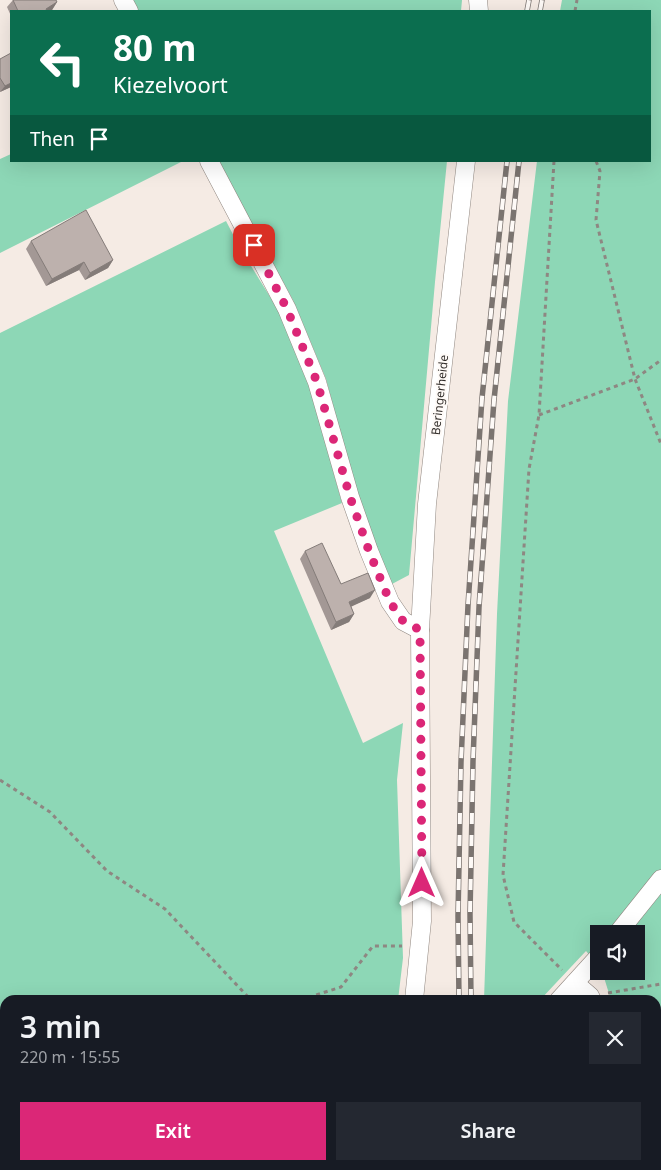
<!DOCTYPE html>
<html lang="en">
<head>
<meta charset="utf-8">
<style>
  body { margin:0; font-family:"Noto Sans",sans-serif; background:#242831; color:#f1f3f6; height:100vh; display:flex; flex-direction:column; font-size:19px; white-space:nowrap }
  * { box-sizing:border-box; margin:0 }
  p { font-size:16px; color:#9ea1a6 }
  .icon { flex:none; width:28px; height:28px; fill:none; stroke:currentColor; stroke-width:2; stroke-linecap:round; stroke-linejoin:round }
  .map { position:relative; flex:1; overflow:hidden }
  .sheet { position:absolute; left:0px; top:995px; width:661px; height:175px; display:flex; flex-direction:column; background:#171b24; border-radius:15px 15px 0 0; box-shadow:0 5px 20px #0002 }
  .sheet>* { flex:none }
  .top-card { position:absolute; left:10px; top:10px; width:641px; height:152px; border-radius:0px; box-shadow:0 5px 20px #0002; background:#0b6e4f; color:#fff; overflow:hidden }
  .buttons { position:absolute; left:590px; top:925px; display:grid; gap:10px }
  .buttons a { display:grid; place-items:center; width:55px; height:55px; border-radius:0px; background:#171b24; box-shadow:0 5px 20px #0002; font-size:25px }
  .pin { position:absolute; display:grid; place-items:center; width:42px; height:42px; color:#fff; margin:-21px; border-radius:10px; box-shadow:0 2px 8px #0006 }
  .me { position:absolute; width:55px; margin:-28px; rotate:0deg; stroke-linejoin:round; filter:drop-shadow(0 0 4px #0008) }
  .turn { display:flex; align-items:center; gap:18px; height:105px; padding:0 20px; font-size:22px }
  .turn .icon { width:65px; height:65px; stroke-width:2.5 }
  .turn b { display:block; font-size:35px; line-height:42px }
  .then { display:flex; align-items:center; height:48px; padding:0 20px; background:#0003; gap:10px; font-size:19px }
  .round { display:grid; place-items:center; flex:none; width:52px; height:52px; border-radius:0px; background:#242831 }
  .summary { display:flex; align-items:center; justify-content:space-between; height:85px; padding:0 20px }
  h1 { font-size:30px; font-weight:600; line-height:38px }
  .button { display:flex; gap:10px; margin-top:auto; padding:10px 20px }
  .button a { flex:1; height:58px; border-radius:0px; background:#db2777; color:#fff; font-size:20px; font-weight:600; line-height:58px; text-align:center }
  .button a+a { background:#242831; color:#f1f3f6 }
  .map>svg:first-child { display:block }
  .green { fill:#8dd7b6 }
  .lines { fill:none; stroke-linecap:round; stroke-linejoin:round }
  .minor-casing { stroke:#908780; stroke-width:19 }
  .path { stroke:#8e8782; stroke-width:3; stroke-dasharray:4 4; stroke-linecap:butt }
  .minor { stroke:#fff; stroke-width:18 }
  .rail-casing { stroke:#7b7470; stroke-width:5.5 }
  .rail { stroke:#fefaf7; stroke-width:4; stroke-dasharray:11; stroke-linecap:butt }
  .wall { fill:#a39895 }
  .shaded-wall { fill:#847c79 }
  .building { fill:#bdb1ad; stroke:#847c79 }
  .route { stroke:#db2777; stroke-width:9; stroke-dasharray:0 16.2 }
  .labels { text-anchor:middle; stroke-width:4; stroke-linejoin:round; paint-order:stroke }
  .street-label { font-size:12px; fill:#312d2a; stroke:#fefaf7 }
</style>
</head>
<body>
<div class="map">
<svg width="661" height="1170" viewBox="0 0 661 1170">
  <rect width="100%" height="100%" fill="#f5ebe4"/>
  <g class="green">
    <polygon points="131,0 462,0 461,11 137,11"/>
    <polygon points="562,0 661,0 661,1018 656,1018 656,1000 611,1000 602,971 636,971 636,934 599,934 599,966 586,951 540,1000 484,1000 497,614 508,401 537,161 650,161 650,11 560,11"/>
    <polygon points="11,154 11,161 183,161 0,253 0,159"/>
    <polygon points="219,161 447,161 435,282 409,575 392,584 383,565 358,499 326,379 293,300 249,220"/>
    <polygon points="226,221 240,248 280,313 309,384 342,503 274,531 363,743 403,723 397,780 403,958 398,1000 320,1000 318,998 316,1000 5,1000 5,1165 147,1165 142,1170 0,1170 0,333"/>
  </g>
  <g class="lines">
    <g class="minor-casing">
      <g id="minor">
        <polyline points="123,0 129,11"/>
        <polyline points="478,0 479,11"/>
        <polyline points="209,161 287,309 317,382 350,497 369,551 390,602 403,621 420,630"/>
        <polyline points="617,934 661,879"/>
        <polyline points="575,983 590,996 592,1000"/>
        <polyline points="414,1000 422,921 420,630 427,504 466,161"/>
        <polyline points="559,1000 599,956"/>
        <polyline points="656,1156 661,1169"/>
        <polyline points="390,1170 395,1165"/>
      </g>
    </g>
    <g class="path">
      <polyline points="575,11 577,0"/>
      <polyline points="554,161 539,415 529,469 503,875 514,922 562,970"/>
      <polyline points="596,161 600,171 596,220 635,379 661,444"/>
      <polyline points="539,415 635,379 661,360"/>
      <polyline points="0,780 50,812 107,871 165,909 251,1000"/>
      <polyline points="608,993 661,984"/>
      <polyline points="310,1000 316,995 341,987 373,946 402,946"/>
      <polyline points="0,1130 5,1136"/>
      <polyline points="30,1165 34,1170"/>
    </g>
    <use href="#minor" class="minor"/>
    <g class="rail-casing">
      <g id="rail">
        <polyline points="527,11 529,0"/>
        <polyline points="540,11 542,0"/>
        <polyline points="459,1000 458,916 461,762 468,605 482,398 507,161"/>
        <polyline points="471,1000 470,914 473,761 479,607 494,400 519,161"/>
        <polyline points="463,1165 463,1170"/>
        <polyline points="475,1165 475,1170"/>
      </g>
    </g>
    <use href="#rail" class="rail"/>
  </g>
  <g class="wall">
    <polygon points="13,0 57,2 52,10 50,11 11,11 11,16 7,7"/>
    <polygon points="0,59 11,87 0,92"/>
    <polygon points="31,241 113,260 108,268 85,280 79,270 46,286 26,249"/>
    <polygon points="305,551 341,584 370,598 351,606 354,614 349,622 331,630 300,559"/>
    <polygon points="521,1165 593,1165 595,1170 523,1170"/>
  </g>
  <g class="shaded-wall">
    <polygon points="57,2 52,10 50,11 44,11 46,9"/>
    <polygon points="11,83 11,87 0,92 5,86"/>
    <polygon points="113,260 108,268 85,280 90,273"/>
    <polygon points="84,262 79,270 46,286 52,279"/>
    <polygon points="375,590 370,598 344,610 349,602"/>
    <polygon points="354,614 349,622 331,630 336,622"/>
    <polygon points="276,1165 278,1165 273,1170 271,1170"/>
  </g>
  <g class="building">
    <polygon points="13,0 56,0 57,2 46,9 47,11 18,11"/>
    <polygon points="11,53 11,83 5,86 0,78 0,59"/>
    <polygon points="86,210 113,260 90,273 84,262 52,279 31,241"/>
    <polygon points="322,543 341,584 368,573 375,590 349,602 354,614 336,622 305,551"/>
    <polygon points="241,1165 276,1165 271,1170 236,1170"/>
    <polygon points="529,1165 593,1165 595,1170 568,1170 568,1169 564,1170 531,1170"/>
    <polygon points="623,1165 628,1165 630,1170 610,1170"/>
  </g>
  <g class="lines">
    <polyline class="route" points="254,245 287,309 317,382 350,497 369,551 390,602 403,621 420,630 422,883"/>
  </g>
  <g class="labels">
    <g class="street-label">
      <text transform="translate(440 395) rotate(-84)" y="4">Beringerheide</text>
    </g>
  </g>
</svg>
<div class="buttons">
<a><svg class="icon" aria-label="sound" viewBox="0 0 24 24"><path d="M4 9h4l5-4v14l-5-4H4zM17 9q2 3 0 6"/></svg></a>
</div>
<div class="pin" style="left:254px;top:245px;background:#d93025"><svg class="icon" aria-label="arrive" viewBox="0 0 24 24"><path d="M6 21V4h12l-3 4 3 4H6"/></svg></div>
<svg class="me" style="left:422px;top:883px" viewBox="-20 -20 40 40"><path d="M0-17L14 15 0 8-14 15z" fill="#db2777" stroke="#fff" stroke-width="4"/></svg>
<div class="top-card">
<div class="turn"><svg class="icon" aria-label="left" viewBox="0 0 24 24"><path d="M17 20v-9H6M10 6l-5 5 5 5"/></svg><div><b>80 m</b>Kiezelvoort</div></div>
<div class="then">Then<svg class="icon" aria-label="arrive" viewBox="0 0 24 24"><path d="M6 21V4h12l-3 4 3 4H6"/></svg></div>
</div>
<section class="sheet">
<div class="summary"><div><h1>3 min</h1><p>220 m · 15:55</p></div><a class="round"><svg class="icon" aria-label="close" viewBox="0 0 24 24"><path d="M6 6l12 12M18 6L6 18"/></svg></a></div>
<div class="button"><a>Exit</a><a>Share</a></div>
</section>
</div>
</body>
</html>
